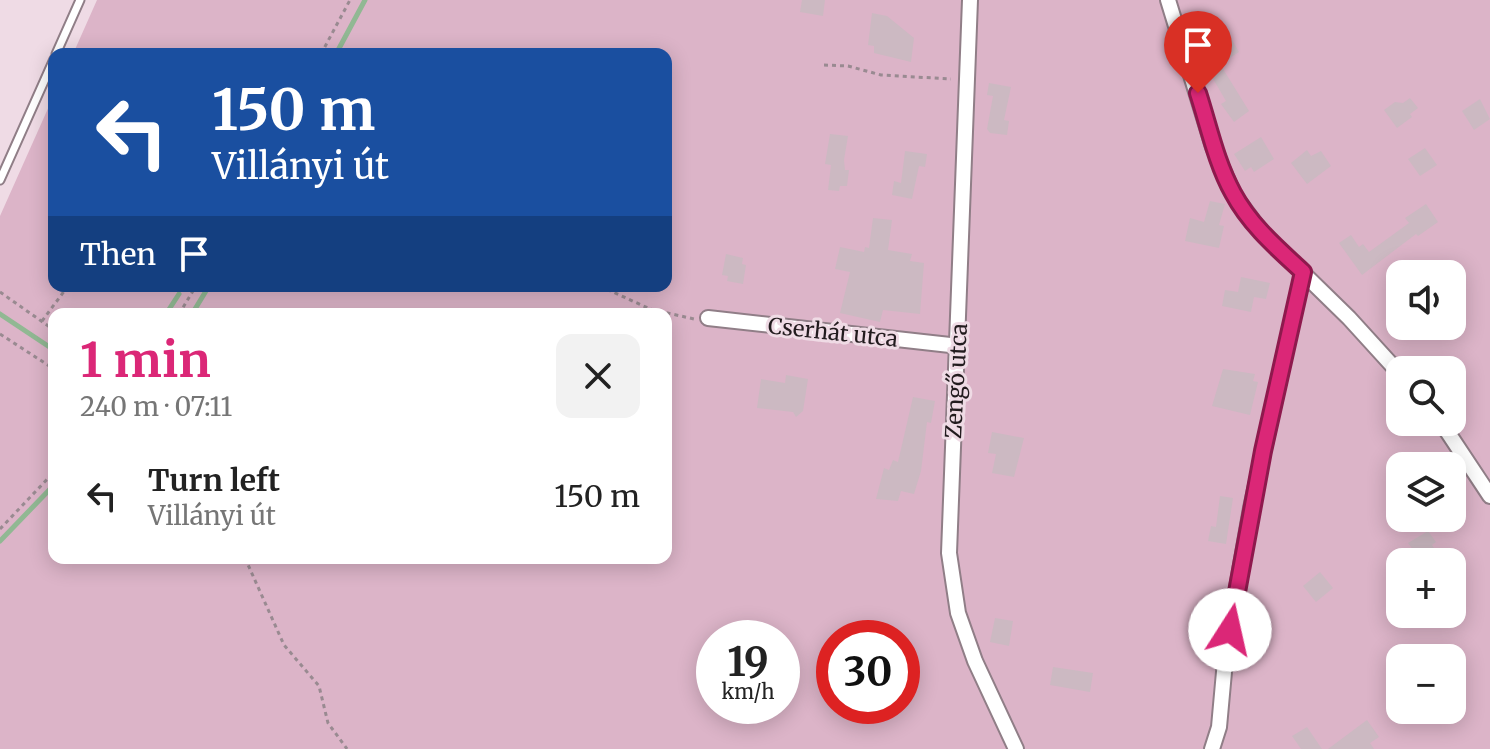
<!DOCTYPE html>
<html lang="en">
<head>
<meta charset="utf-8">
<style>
  body { margin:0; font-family:Merriweather,serif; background:#f2f2f2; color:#222; height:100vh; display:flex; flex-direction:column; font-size:30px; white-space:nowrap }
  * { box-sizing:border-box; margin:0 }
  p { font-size:26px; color:#767676 }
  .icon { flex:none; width:44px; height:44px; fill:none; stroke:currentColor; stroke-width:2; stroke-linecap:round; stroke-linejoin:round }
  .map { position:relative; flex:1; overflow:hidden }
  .details { position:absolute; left:48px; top:308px; width:624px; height:256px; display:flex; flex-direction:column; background:#fff; border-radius:16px; box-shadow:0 4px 20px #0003 }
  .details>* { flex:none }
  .top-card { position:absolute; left:48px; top:48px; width:624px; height:244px; border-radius:16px; box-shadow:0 4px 20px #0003; background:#1a4fa0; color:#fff; overflow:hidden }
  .controls { position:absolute; left:1386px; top:260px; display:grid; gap:16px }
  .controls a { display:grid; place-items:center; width:80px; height:80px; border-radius:16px; background:#fff; box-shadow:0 4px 20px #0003; font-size:40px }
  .speed { position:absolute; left:696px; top:620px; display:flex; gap:16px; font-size:40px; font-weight:700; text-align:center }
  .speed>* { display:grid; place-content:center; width:104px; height:104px; border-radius:50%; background:#fff; box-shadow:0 4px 20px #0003; line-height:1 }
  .speed small { font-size:20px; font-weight:400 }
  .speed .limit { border:12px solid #d22; background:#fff; color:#111 }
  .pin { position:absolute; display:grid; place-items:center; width:68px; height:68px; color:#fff; margin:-82px -34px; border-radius:50% 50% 50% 0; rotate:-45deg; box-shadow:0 0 8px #0007 }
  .pin .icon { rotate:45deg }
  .me { position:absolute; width:88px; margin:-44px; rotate:10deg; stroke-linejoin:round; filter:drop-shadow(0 0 6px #0008) }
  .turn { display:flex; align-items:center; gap:28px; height:168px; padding:0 32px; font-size:36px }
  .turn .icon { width:104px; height:104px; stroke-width:2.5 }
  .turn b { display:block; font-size:56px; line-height:68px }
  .then { display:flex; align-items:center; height:76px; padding:0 32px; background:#0003; gap:16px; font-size:30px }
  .round { display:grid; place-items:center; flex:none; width:84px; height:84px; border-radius:16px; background:#f2f2f2 }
  .summary { display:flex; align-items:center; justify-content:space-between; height:136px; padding:0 32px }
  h1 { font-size:48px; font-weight:700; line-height:60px; color:#db2777 }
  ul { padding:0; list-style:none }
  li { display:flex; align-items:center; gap:24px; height:104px; padding:0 32px }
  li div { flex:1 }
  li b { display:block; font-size:30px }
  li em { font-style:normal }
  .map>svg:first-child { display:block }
  .green { fill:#dcb4c8; fill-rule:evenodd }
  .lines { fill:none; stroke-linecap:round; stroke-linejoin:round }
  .stream { stroke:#91b893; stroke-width:5 }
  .building { fill:#ccb9c2 }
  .lane-casing { stroke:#907e87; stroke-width:11 }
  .street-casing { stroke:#907e87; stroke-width:18 }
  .path { stroke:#998a91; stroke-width:3; stroke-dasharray:4 4; stroke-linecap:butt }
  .lane { stroke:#fff; stroke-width:7 }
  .street { stroke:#fff; stroke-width:14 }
  .route-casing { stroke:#8e194d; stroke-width:20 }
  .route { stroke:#db2777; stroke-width:14 }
  .labels { text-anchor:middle; stroke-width:6; stroke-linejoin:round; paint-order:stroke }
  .street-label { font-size:22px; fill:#221b1e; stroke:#efdbe5 }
</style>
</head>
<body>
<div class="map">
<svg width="1490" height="749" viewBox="0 0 1490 749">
  <rect width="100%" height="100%" fill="#efdbe5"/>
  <path class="green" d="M97,0H1490V749H0V216L54,95V286H666V54H73ZM1400,274H1452V326H1400ZM54,314H666V558H54ZM1400,370H1452V422H1400ZM1400,466H1452V518H1400ZM1400,562H1452V614H1400ZM714,638H782V706H714ZM834,638H902V706H834ZM1400,658H1452V710H1400Z"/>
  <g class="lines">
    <g class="stream">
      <polyline points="336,54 365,0"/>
      <polyline points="0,314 54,350"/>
      <polyline points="166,314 179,294"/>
      <polyline points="192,314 209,286"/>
      <polyline points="0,541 54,485"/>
    </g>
  </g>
  <g class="building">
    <polygon points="802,0 825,0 823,16 800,12"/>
    <polygon points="872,13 887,16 914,38 911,62 874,53 874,46 868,45"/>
    <polygon points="1232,40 1239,52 1220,64 1249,111 1234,122 1221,104 1226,101 1202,60"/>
    <polygon points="989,83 1011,87 1004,120 1009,121 1007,135 990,133 987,129 993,96 987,95"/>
    <polygon points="1410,98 1418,108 1410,114 1412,117 1397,128 1384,110 1395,102 1403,103"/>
    <polygon points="1480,99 1490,119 1474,130 1462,111"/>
    <polygon points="830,134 848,136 844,160 845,170 849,170 847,186 840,186 839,191 828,190 831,165 825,164"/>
    <polygon points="1261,137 1274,159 1254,172 1251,167 1245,171 1234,154"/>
    <polygon points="1425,148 1437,165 1420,176 1408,159"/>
    <polygon points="1307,150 1311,156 1321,151 1331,166 1307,184 1291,163"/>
    <polygon points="905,151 927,154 925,167 919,166 912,199 892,195 894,181 901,183"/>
    <polygon points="1210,201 1225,204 1219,225 1224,226 1219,248 1185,241 1190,218 1204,222"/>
    <polygon points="1426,204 1438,222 1418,236 1416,234 1362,275 1339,243 1351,235 1359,247 1363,244 1369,252 1409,223 1405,218"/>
    <polygon points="873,218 892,220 888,250 912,254 910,261 924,263 920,314 883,310 880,322 840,313 850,272 835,269 840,247 864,252 865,247 869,248"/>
    <polygon points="726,254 743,258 742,264 746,265 743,284 727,281 728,276 722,275"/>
    <polygon points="1241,277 1270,283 1266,299 1254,297 1251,312 1222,306 1225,290 1238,292"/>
    <polygon points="1223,369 1255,374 1253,381 1258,382 1250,415 1212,406"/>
    <polygon points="786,375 808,379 803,411 796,417 793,412 757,408 761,379 785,383"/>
    <polygon points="913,397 935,401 931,423 927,422 921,471 914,494 901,491 898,501 876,499 884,468 889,470 893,460 898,462"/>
    <polygon points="992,432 1024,438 1014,477 992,473 996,454 988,453"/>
    <polygon points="1220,496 1233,498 1226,544 1208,541 1211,526 1216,527"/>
    <polygon points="1428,531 1436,542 1432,545 1437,552 1422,562 1408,543"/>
    <polygon points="1320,572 1333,588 1316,602 1303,586"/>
    <polygon points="995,618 1013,621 1009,646 990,642"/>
    <polygon points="1053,667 1093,673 1090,692 1050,685"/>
    <polygon points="1367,720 1379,737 1370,743 1374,749 1328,749"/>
    <polygon points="1307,727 1322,749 1301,749 1292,736"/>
  </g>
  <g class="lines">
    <g class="lane-casing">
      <g id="lane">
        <polyline points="56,54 80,0"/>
        <polyline points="0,180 54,59"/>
      </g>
    </g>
    <g class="street-casing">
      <g id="street">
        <polyline points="970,0 949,553 958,613 975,661 1016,749"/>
        <polyline points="1168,0 1213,147 1234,195 1263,234 1349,318 1400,374"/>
        <polyline points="708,318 959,346"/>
        <polyline points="1441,422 1490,496"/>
        <polyline points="1212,749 1219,727 1226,650 1251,508 1303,272"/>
      </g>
    </g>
    <g class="path">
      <polyline points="321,54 350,0"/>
      <polyline points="824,65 848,66 881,75 951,79"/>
      <polyline points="600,286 650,309 694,319"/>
      <polyline points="0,292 54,330"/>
      <polyline points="179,314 196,286"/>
      <polyline points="42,321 68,286"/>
      <polyline points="0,334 54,369"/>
      <polyline points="0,529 54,472"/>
      <polyline points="245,558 284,645 319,686 328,723 347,749"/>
    </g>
    <use href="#lane" class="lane"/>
    <use href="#street" class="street"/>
  </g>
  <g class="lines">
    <g class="route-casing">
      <path id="route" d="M1198,93C1209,127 1216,162 1233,193C1250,225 1277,248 1303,272L1263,451L1230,630"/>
    </g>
    <use href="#route" class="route"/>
  </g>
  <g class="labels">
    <g class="street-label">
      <text transform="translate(833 332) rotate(6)" y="8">Cserhát utca</text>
      <text transform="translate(956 381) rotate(-87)" y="8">Zengő utca</text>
    </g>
  </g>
</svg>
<div class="controls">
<a><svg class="icon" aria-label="sound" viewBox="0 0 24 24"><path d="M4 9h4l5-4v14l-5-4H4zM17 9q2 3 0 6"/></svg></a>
<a><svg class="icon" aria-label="search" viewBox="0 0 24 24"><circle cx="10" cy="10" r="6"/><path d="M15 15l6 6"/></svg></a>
<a><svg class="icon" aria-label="layers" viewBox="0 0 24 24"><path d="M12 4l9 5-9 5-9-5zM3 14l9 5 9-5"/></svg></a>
<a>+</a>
<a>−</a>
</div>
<div class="speed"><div>19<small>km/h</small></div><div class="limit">30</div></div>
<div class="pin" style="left:1198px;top:93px;background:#d93025"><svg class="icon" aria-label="arrive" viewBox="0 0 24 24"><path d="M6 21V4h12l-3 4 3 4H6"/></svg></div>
<svg class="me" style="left:1230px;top:630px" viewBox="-20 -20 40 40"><circle r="19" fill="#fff"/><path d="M0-13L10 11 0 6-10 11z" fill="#db2777"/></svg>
<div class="top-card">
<div class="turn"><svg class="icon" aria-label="left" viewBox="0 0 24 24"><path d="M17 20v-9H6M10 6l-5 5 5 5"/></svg><div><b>150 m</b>Villányi út</div></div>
<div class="then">Then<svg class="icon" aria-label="arrive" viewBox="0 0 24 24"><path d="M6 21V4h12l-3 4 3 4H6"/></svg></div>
</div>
<section class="details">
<div class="summary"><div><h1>1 min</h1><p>240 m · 07:11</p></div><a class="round"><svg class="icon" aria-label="close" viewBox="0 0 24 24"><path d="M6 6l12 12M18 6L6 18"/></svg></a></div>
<ul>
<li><svg class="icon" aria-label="left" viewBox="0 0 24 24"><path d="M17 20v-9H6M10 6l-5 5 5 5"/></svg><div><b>Turn left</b><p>Villányi út</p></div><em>150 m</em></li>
</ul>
</section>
</div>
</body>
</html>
